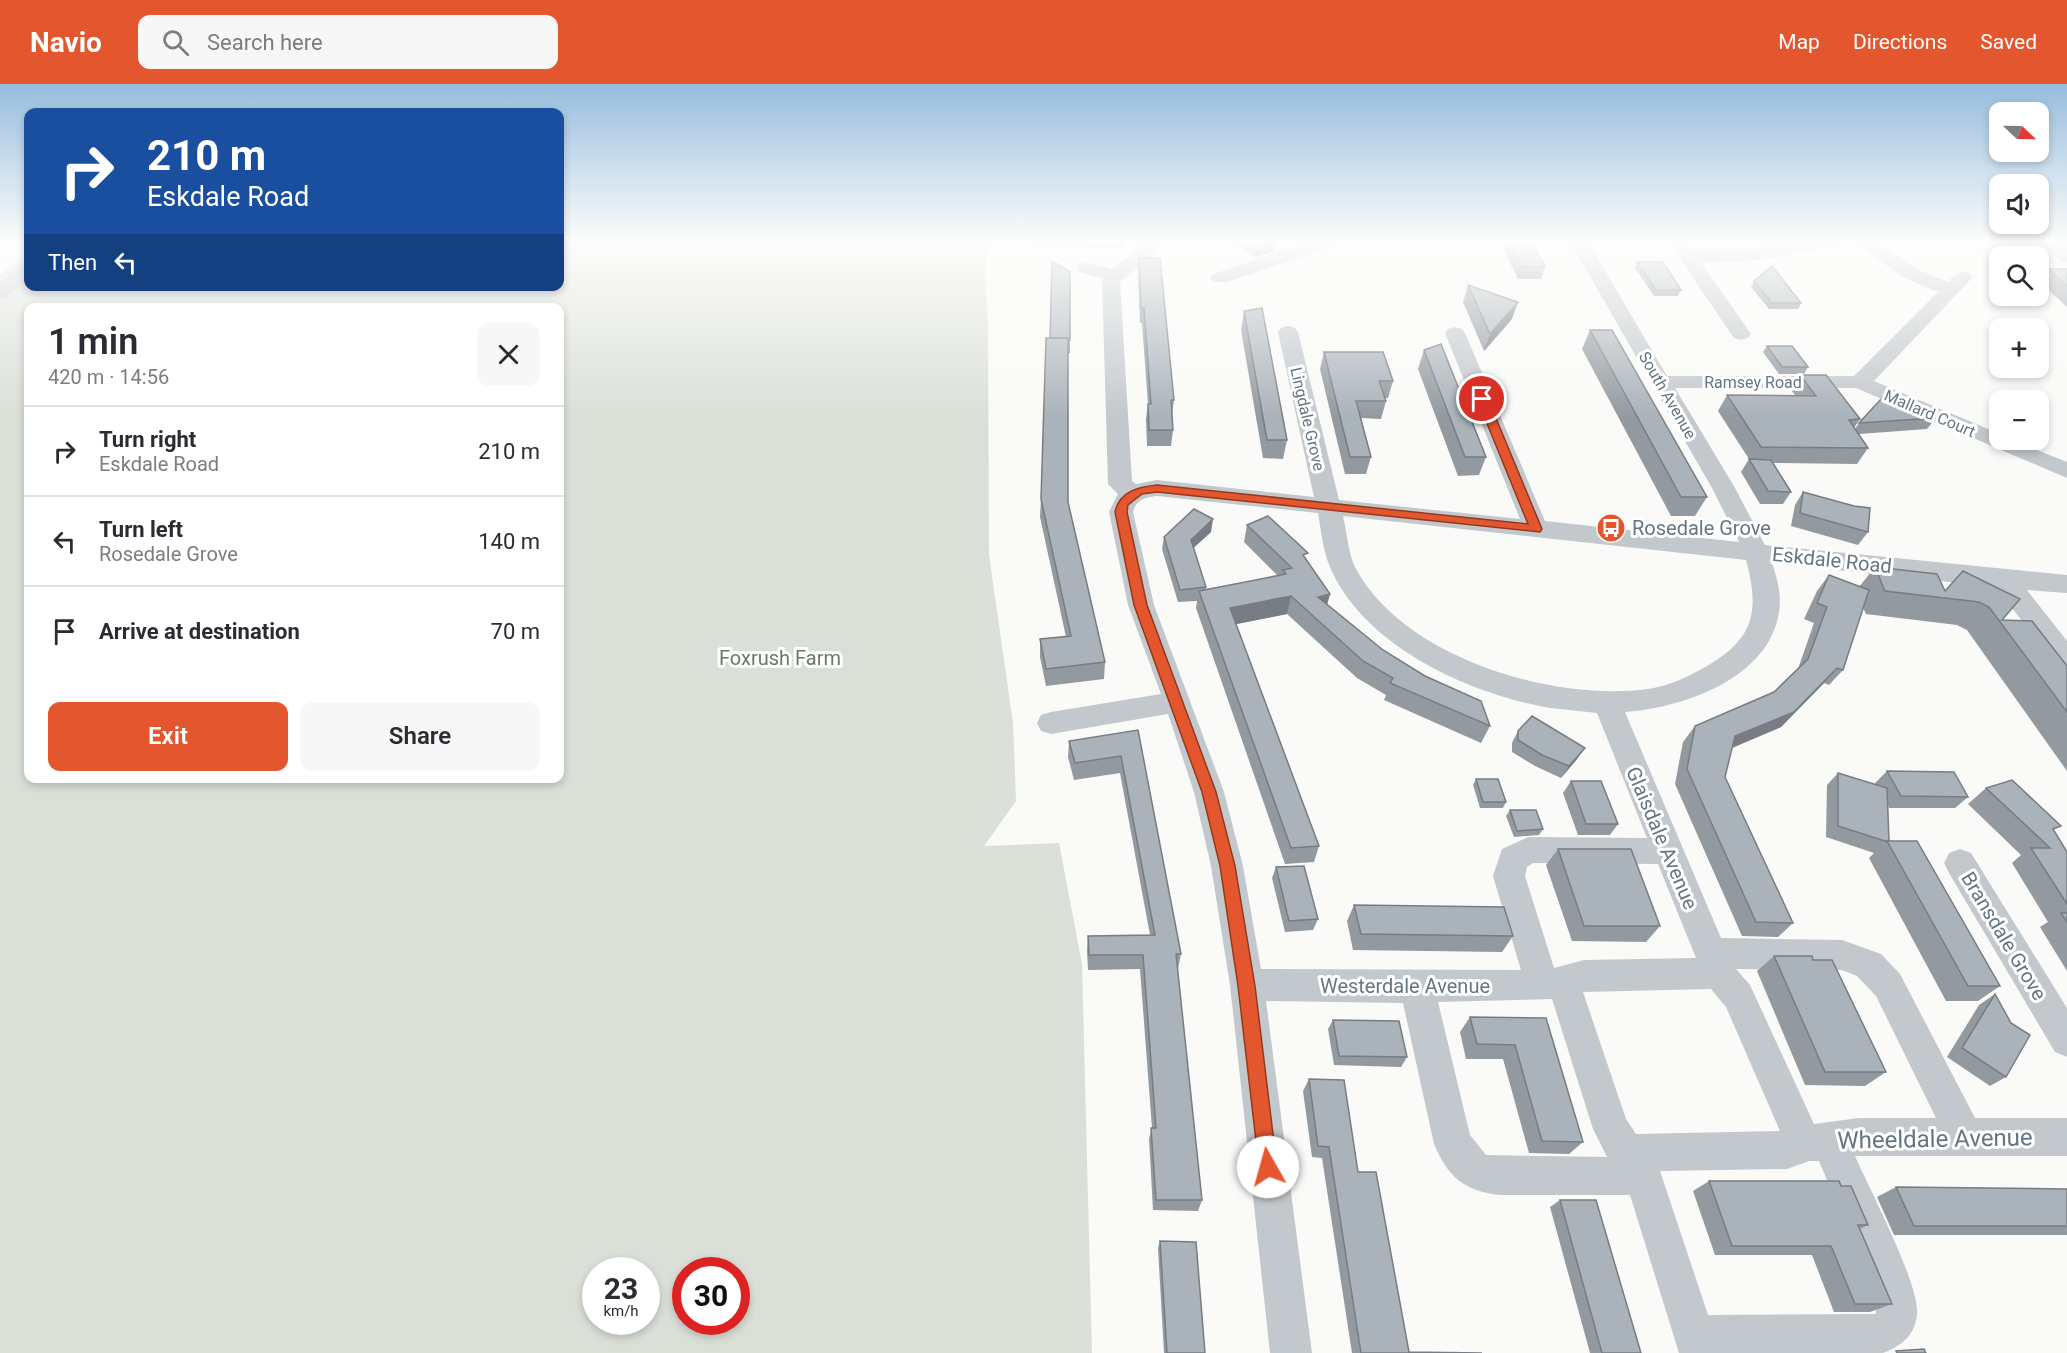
<!DOCTYPE html>
<html lang="en">
<head>
<meta charset="utf-8">
<style>
  body { margin:0; font-family:Roboto,sans-serif; background:#f7f7f7; color:#2b2b33; height:100vh; display:flex; flex-direction:column; font-size:22px; white-space:nowrap }
  * { box-sizing:border-box; margin:0 }
  p { font-size:20px; color:#7c7c81 }
  .icon { flex:none; width:33px; height:33px; fill:none; stroke:currentColor; stroke-width:2; stroke-linecap:round; stroke-linejoin:round }
  .map { position:relative; flex:1; overflow:hidden }
  .sheet { position:absolute; left:24px; top:219px; width:540px; height:480px; display:flex; flex-direction:column; background:#fff; border-radius:12px; box-shadow:0 3px 9px #0003 }
  .sheet>* { flex:none }
  .banner { position:absolute; left:24px; top:24px; width:540px; height:183px; border-radius:12px; box-shadow:0 3px 9px #0003; background:#1a4fa0; color:#fff; overflow:hidden }
  .needle { width:39px; rotate:112deg }
  .controls { position:absolute; left:1989px; top:18px; display:grid; gap:12px }
  .controls a { display:grid; place-items:center; width:60px; height:60px; border-radius:12px; background:#fff; box-shadow:0 3px 9px #0003; font-size:30px }
  .speed { position:absolute; left:582px; top:1173px; display:flex; gap:12px; font-size:30px; font-weight:700; text-align:center }
  .speed>* { display:grid; place-content:center; width:78px; height:78px; border-radius:50%; background:#fff; box-shadow:0 3px 9px #0003; line-height:1 }
  .speed small { font-size:15px; font-weight:400 }
  .speed .limit { border:9px solid #d22; background:#fff; color:#111 }
  .pin { position:absolute; display:grid; place-items:center; width:51px; height:51px; color:#fff; margin:-26px; border:3px solid #fff; border-radius:50%; box-shadow:0 2px 6px #0007 }
  .me { position:absolute; width:66px; margin:-33px; rotate:353deg; stroke-linejoin:round; filter:drop-shadow(0 0 4px #0008) }
  .turn { display:flex; align-items:center; gap:21px; height:126px; padding:0 24px; font-size:27px }
  .turn .icon { width:78px; height:78px; stroke-width:2.5 }
  .turn b { display:block; font-size:42px; line-height:51px }
  .then { display:flex; align-items:center; height:57px; padding:0 24px; background:#0003; gap:12px; font-size:22px }
  .round { display:grid; place-items:center; flex:none; width:63px; height:63px; border-radius:12px; background:#f7f7f7 }
  .summary { display:flex; align-items:center; justify-content:space-between; height:102px; padding:0 24px }
  h1 { font-size:36px; font-weight:600; line-height:45px }
  .action { display:flex; gap:12px; margin-top:auto; padding:12px 24px }
  .action a { flex:1; height:69px; border-radius:12px; background:#e4572e; color:#fff; font-size:24px; font-weight:600; line-height:69px; text-align:center }
  .action a+a { background:#f7f7f7; color:#2b2b33 }
  ul { padding:0; list-style:none }
  li { display:flex; align-items:center; gap:18px; height:90px; padding:0 24px; border-top:2px solid #e1e1e2 }
  li div { flex:1 }
  li b { display:block; font-size:22px }
  li em { font-style:normal }
  header { display:flex; align-items:center; gap:36px; box-sizing:border-box; height:84px; padding:0 30px; background:#e4572e; color:#fff }
  header strong { font-size:28px }
  nav { display:flex; gap:33px; margin-inline-start:auto; font-size:21px }
  .search { width:420px; height:54px; background:#f7f7f7; display:flex; align-items:center; gap:15px; box-sizing:border-box; padding:0 21px; border-radius:12px; color:#7c7c81; font-size:22px }
  .map>svg:first-child { display:block }
  .green { fill:#dadfd7; fill-rule:evenodd }
  .lines { fill:none; stroke-linecap:round; stroke-linejoin:round }
  .minor { fill:#c3c8cc; fill-rule:evenodd }
  .wall { fill:#929a9f }
  .shaded-wall { fill:#777d82 }
  .building { fill:#aab3b9; stroke:#777d82; stroke-width:1.5 }
  .route { fill:#e4572e; stroke:#94391e; stroke-width:1.5 }
  .labels { text-anchor:middle; stroke-width:6; stroke-linejoin:round; paint-order:stroke }
  .far-street-label { font-size:16px; fill:#657683; stroke:#fff }
  .poi-label { font-size:20px; fill:#657683; stroke:#fff; text-anchor:start }
  .street-label { font-size:20px; fill:#657683; stroke:#fff }
  .park-label { font-size:20px; fill:#687a64; stroke:#fff }
  .near-street-label { font-size:24px; fill:#657683; stroke:#fff }
</style>
</head>
<body>
<header>
<strong>Navio</strong>
<div class="search"><svg class="icon" aria-label="search" viewBox="0 0 24 24"><circle cx="10" cy="10" r="6"/><path d="M15 15l6 6"/></svg>Search here</div>
<nav><a>Map</a><a>Directions</a><a>Saved</a></nav>
</header>
<div class="map">
<svg width="2067" height="1269" viewBox="0 0 2067 1269">
  <rect width="100%" height="100%" fill="#fafaf8"/>
  <path class="green" d="M560,156H991L985,184L988,241L989,471L1013,639L1016,717L984,762L1059,759L1082,880L1092,1269H0V191L28,167V202H560ZM28,224H560V694H28ZM596,1186H646V1238H596ZM686,1186H736V1238H686Z"/>
  <g class="lines">
    <g class="minor">
      <path d="M1143,156H1161L1150,174L1120,198L1132,397L1136,400L1157,396L1314,413L1278,248L1281,244L1288,242L1295,244L1298,248L1339,416L1520,435L1445,249L1448,245L1455,243L1462,245L1465,249L1545,437L1739,458L1712,404L1569,156H1587L1667,292H1854L1938,208L1905,194L1849,156H1871L1919,186L1948,198C1955,190 1959,186 1970,189L1973,193L1874,297L2000,350V356H2012L2067,378V394L1856,304H1675L1735,404L1765,461L2067,491V509L2027,506L2067,557V586L2057,583L1996,503L1772,479C1777,494 1782,511 1779,528C1769,595 1682,624 1625,628L1721,854L1842,856L1881,870L1900,890L1975,1034H2067V1072H1855C1869,1104 1920,1201 1917,1230C1915,1252 1901,1262 1883,1269H1679L1630,1111H1500C1464,1107 1448,1093 1434,1060L1403,919L1266,917L1312,1269H1270L1230,901L1211,782L1194,708L1168,630L1051,650L1041,647L1037,639L1041,631L1051,628L1161,610L1128,521L1109,428L1118,410L1108,400L1102,194L1079,188L1076,184L1079,180L1086,178L1112,185L1136,166ZM1157,412L1318,429C1321,446 1323,467 1330,483C1363,562 1471,611 1551,624C1566,626 1582,627 1597,629L1647,754L1528,753L1502,765L1493,792L1521,886L1261,885L1243,782L1224,708L1154,521L1133,428C1136,416 1145,413 1157,412ZM1343,432L1746,476C1760,527 1754,555 1707,582C1688,593 1669,602 1648,605C1554,618 1404,574 1356,485C1348,470 1347,448 1343,432ZM1533,779L1658,780L1696,874L1584,876L1554,884L1525,792L1527,783ZM1736,885L1842,886L1857,892L1876,912L1936,1034H1859L1814,1040L1750,901ZM1711,905L1726,923L1780,1047L1636,1050L1626,1035L1583,908ZM1552,915L1593,1045L1607,1073L1486,1071L1470,1051L1438,918ZM1809,1077H1819L1874,1208L1876,1229L1875,1230L1708,1231L1660,1087L1787,1085Z"/>
      <polygon points="1314,156 1342,156 1340,160 1227,198 1213,198 1210,194 1213,190"/>
      <polygon points="1667,156 1685,156 1694,168 1759,164 1802,156 1841,156 1839,160 1832,162 1759,176 1701,179 1751,250 1748,254 1741,256 1734,254"/>
      <polygon points="2039,156 2059,156 2067,163 2067,179 2060,177"/>
      <polygon points="28,179 28,195 7,213 0,215 0,199 21,181"/>
      <polygon points="1960,765 1971,769 2067,924 2067,973 2055,968 1949,789 1944,779 1949,769"/>
    </g>
  </g>
  <g class="wall">
    <polygon points="1032,156 1125,156 1125,164 1032,162"/>
    <polygon points="1238,156 1276,156 1274,167 1255,173 1237,161"/>
    <polygon points="1506,156 1531,156 1545,183 1541,195 1518,195 1503,165"/>
    <polygon points="1139,174 1174,316 1172,332 1173,346 1171,362 1147,362 1146,335 1148,320 1142,239 1140,239 1138,189"/>
    <polygon points="1637,178 1681,206 1678,212 1654,212 1635,184"/>
    <polygon points="2048,185 2067,185 2067,223 2039,197"/>
    <polygon points="1070,188 1070,269 1068,269 1068,418 1105,578 1104,595 1046,602 1040,573 1040,555 1066,553 1040,433 1041,415 1050,254"/>
    <polygon points="1754,197 1801,219 1798,225 1769,225 1751,203"/>
    <polygon points="1468,201 1512,235 1484,267 1463,218"/>
    <polygon points="1244,227 1287,356 1283,375 1263,374 1241,246"/>
    <polygon points="1590,246 1707,413 1695,432 1671,432 1582,265"/>
    <polygon points="1767,262 1808,283 1804,290 1779,290 1763,268"/>
    <polygon points="1424,266 1486,373 1479,391 1458,392 1418,285"/>
    <polygon points="1324,268 1393,297 1388,314 1385,314 1386,317 1381,335 1361,334 1371,373 1366,390 1345,390 1320,285"/>
    <polygon points="1800,291 1860,335 1854,344 1855,345 1859,339 1936,334 1927,345 1859,350 1868,364 1857,380 1773,379 1791,408 1783,420 1760,420 1741,388 1749,375 1718,327 1727,311 1795,311 1791,306"/>
    <polygon points="1803,408 1868,448 1858,461 1791,442 1795,421"/>
    <polygon points="1247,441 1306,475 1330,510 1327,520 1383,566 1490,642 1481,659 1384,616 1386,611 1357,594 1287,530 1236,540 1319,762 1314,778 1285,780 1196,524 1197,517 1178,518 1162,465 1164,453 1211,448 1193,464 1206,503 1206,505 1278,492 1244,458"/>
    <polygon points="1875,483 1945,507 1963,487 2002,536 2067,582 2067,687 1967,546 1957,541 1866,530 1863,524 1843,586 1829,601 1824,599 1781,643 1732,664 1725,693 1793,839 1778,853 1742,852 1675,700 1683,658 1695,642 1774,608 1798,585 1814,539 1804,535 1817,507 1829,491 1859,503"/>
    <polygon points="1138,646 1181,870 1178,885 1177,885 1202,1116 1198,1127 1153,1126 1149,1055 1152,1044 1140,885 1088,886 1087,867 1088,852 1150,851 1120,689 1074,696 1068,673 1069,657"/>
    <polygon points="1518,647 1577,675 1561,694 1535,682 1512,668 1512,659"/>
    <polygon points="1887,687 1968,713 1955,724 1889,724 1888,721 1889,757 2000,902 1978,917 1946,917 1869,774 1874,769 1826,753 1827,701 1838,689 1876,701 1875,699"/>
    <polygon points="1476,695 1506,718 1503,724 1480,724 1473,701"/>
    <polygon points="1571,697 1618,740 1610,751 1578,751 1563,709"/>
    <polygon points="1986,704 2054,748 2067,768 2067,887 2040,843 2048,838 2012,779 2021,771 1968,720"/>
    <polygon points="1510,726 1543,745 1539,751 1514,753 1506,732"/>
    <polygon points="1558,765 1660,842 1646,858 1572,857 1546,781"/>
    <polygon points="1276,783 1318,835 1313,846 1285,848 1272,794"/>
    <polygon points="1354,821 1513,852 1502,868 1353,866 1347,837"/>
    <polygon points="1774,872 1886,988 1865,1002 1805,1001 1757,887"/>
    <polygon points="1995,910 2006,993 1990,1002 1947,973 1979,921"/>
    <polygon points="1470,933 1546,934 1583,1058 1569,1070 1529,1069 1503,975 1466,975 1460,948"/>
    <polygon points="1333,936 1407,973 1401,983 1334,981 1328,945"/>
    <polygon points="1309,995 1358,1088 1409,1268 1482,1269 1352,1269 1322,1074 1312,1073 1303,1007"/>
    <polygon points="1709,1097 1841,1102 1868,1141 1860,1145 1892,1220 1870,1228 1834,1228 1812,1171 1715,1171 1693,1107"/>
    <polygon points="1896,1103 2067,1105 2067,1151 1894,1151 1877,1113"/>
    <polygon points="1560,1116 1641,1269 1590,1269 1550,1123"/>
    <polygon points="1160,1157 1205,1269 1164,1269 1158,1164"/>
  </g>
  <g class="shaded-wall">
    <polygon points="1273,156 1276,156 1274,167 1255,173 1257,161"/>
    <polygon points="1518,218 1512,235 1484,267 1490,250"/>
    <polygon points="1213,435 1211,448 1189,468 1191,456"/>
    <polygon points="1330,510 1325,528 1318,513"/>
    <polygon points="1291,512 1287,530 1227,542 1230,524"/>
    <polygon points="1837,584 1824,599 1781,643 1722,668 1735,652"/>
    <polygon points="1585,664 1577,675 1561,694 1569,682"/>
  </g>
  <g class="building">
    <polygon points="1250,156 1273,156 1257,161"/>
    <polygon points="1509,156 1531,156 1545,183 1522,183"/>
    <polygon points="1139,174 1160,174 1174,316 1171,316 1173,346 1149,346 1148,320 1151,320 1144,224 1141,224"/>
    <polygon points="1052,177 1070,188 1070,256 1068,256 1068,254 1050,254"/>
    <polygon points="1637,178 1663,178 1681,206 1656,206"/>
    <polygon points="1772,182 1801,219 1772,219 1754,197"/>
    <polygon points="2048,185 2067,185 2067,202"/>
    <polygon points="1468,201 1518,218 1490,250"/>
    <polygon points="1262,224 1287,356 1267,356 1244,227"/>
    <polygon points="1590,246 1612,246 1707,413 1681,413"/>
    <polygon points="1046,254 1068,254 1068,418 1105,578 1046,585 1040,555 1071,552 1041,415"/>
    <polygon points="1441,260 1486,373 1465,373 1424,266"/>
    <polygon points="1767,262 1792,262 1808,283 1782,283"/>
    <polygon points="1324,268 1383,268 1393,297 1379,297 1386,317 1356,317 1371,373 1350,373"/>
    <polygon points="1800,291 1826,291 1860,335 1849,336 1868,364 1761,363 1727,311 1816,312"/>
    <polygon points="1884,312 1936,334 1859,339"/>
    <polygon points="1749,375 1771,376 1791,408 1768,407"/>
    <polygon points="1803,408 1854,422 1870,424 1868,448 1800,429"/>
    <polygon points="1194,425 1213,435 1191,456 1206,503 1180,506 1164,453"/>
    <polygon points="1268,432 1308,469 1303,471 1330,510 1318,513 1383,566 1425,592 1481,617 1490,642 1390,599 1393,594 1363,577 1291,512 1230,524 1319,762 1291,764 1199,507 1286,490 1283,486 1292,484 1247,441"/>
    <polygon points="1875,483 1937,490 1945,507 1963,487 2020,515 2002,536 2032,537 2067,582 2067,628 1989,523 1979,518 1885,507"/>
    <polygon points="1829,491 1869,506 1843,586 1837,584 1794,628 1735,652 1725,693 1793,839 1756,838 1687,685 1695,642 1774,608 1808,575 1827,523 1817,519"/>
    <polygon points="1532,632 1585,664 1569,682 1542,671 1518,656 1518,647"/>
    <polygon points="1138,646 1181,870 1176,870 1202,1116 1156,1116 1151,1044 1156,1044 1143,871 1089,871 1088,852 1155,851 1121,672 1075,679 1069,657"/>
    <polygon points="1887,687 1954,688 1968,713 1901,712"/>
    <polygon points="1838,689 1887,704 1889,757 1887,757 1888,758 1838,742"/>
    <polygon points="1476,695 1498,695 1506,718 1483,718"/>
    <polygon points="2012,696 2061,742 2053,745 2067,768 2067,820 2031,764 2050,764 1986,704"/>
    <polygon points="1571,697 1601,697 1618,740 1586,740"/>
    <polygon points="1510,726 1536,726 1543,745 1517,747"/>
    <polygon points="1887,757 1917,757 2000,902 1968,902"/>
    <polygon points="1558,765 1631,765 1660,842 1584,842"/>
    <polygon points="1304,782 1318,835 1289,837 1276,783"/>
    <polygon points="1354,821 1504,823 1513,852 1361,850"/>
    <polygon points="2061,829 2067,829 2067,838"/>
    <polygon points="1774,872 1812,872 1813,876 1832,876 1886,988 1825,988"/>
    <polygon points="1995,910 2011,939 2030,951 2006,993 1962,964"/>
    <polygon points="1470,933 1546,934 1583,1058 1542,1057 1515,961 1477,960"/>
    <polygon points="1333,936 1399,937 1407,973 1339,972"/>
    <polygon points="1309,995 1344,996 1358,1088 1376,1088 1409,1268 1482,1269 1361,1269 1329,1063 1318,1062"/>
    <polygon points="1709,1097 1839,1097 1841,1102 1851,1102 1868,1141 1858,1141 1892,1220 1855,1220 1831,1162 1732,1162"/>
    <polygon points="1896,1103 2067,1105 2067,1142 1914,1142"/>
    <polygon points="1560,1116 1596,1116 1641,1269 1602,1269"/>
    <polygon points="1160,1157 1196,1158 1205,1269 1167,1269"/>
    <polygon points="1924,1265 1926,1269 1897,1269 1896,1267"/>
  </g>
  <linearGradient id="sky" x2="0" y2="1"><stop stop-color="#96bcdc"/><stop offset="0.47" stop-color="#fdfdfc"/><stop offset="1" stop-color="#fdfdfc" stop-opacity="0"/></linearGradient>
  <rect width="2067" height="334" fill="url(#sky)"/>
  <path class="route" d="M1482,311L1488,315L1542,445L1540,448L1157,408L1142,410L1128,421L1127,428L1147,521L1216,708L1235,782L1255,902L1277,1083L1275,1089L1268,1092L1262,1089L1259,1083L1238,902L1220,782L1202,708L1134,521L1115,428C1119,407 1139,403 1157,401L1528,440L1477,315Z"/>
  <defs>
    <g id="bus-disc" transform="scale(1.5)"><circle r="9.5" fill="#e4572e" stroke="#fff"/><path d="M-5-6H5V4H4V6H2V4H-2V6H-4V4H-5ZM-3.5-4V0h7V-4ZM-3.5 1.2v1.5H-2V1.2ZM2 1.2v1.5H3.5V1.2Z" fill="#fff"/></g>
  </defs>
  <g fill-rule="evenodd">
    <use href="#bus-disc" x="1611" y="444"/>
  </g>
  <g class="labels">
    <g class="far-street-label">
      <text x="1753" y="304">Ramsey Road</text>
      <text transform="translate(1668 311) rotate(60)" y="6">South Avenue</text>
      <text transform="translate(1930 329) rotate(23)" y="6">Mallard Court</text>
      <text transform="translate(1308 335) rotate(77)" y="6">Lingdale Grove</text>
    </g>
    <g class="poi-label">
      <text x="1632" y="451">Rosedale Grove</text>
    </g>
    <g class="street-label">
      <text transform="translate(1832 476) rotate(6)" y="7">Eskdale Road</text>
      <text transform="translate(1662 754) rotate(67)" y="7">Glaisdale Avenue</text>
      <text transform="translate(2004 852) rotate(59)" y="7">Bransdale Grove</text>
      <text x="1405" y="909">Westerdale Avenue</text>
    </g>
    <g class="park-label">
      <text x="780" y="581">Foxrush Farm</text>
    </g>
    <g class="near-street-label">
      <text transform="translate(1935 1055) rotate(-1)" y="8">Wheeldale Avenue</text>
    </g>
  </g>
</svg>
<div class="controls">
<a><svg class="needle" viewBox="-14 -14 28 28"><path d="M0-13l5 13h-10z" fill="#e53935"/><path d="M0 13l5-13h-10z" fill="#7c7c81"/></svg></a>
<a><svg class="icon" aria-label="sound" viewBox="0 0 24 24"><path d="M4 9h4l5-4v14l-5-4H4zM17 9q2 3 0 6"/></svg></a>
<a><svg class="icon" aria-label="search" viewBox="0 0 24 24"><circle cx="10" cy="10" r="6"/><path d="M15 15l6 6"/></svg></a>
<a>+</a>
<a>−</a>
</div>
<div class="speed"><div>23<small>km/h</small></div><div class="limit">30</div></div>
<div class="pin" style="left:1482px;top:315px;background:#d93025"><svg class="icon" aria-label="arrive" viewBox="0 0 24 24"><path d="M6 21V4h12l-3 4 3 4H6"/></svg></div>
<svg class="me" style="left:1268px;top:1083px" viewBox="-20 -20 40 40"><circle r="19" fill="#fff"/><path d="M0-13L10 11 0 6-10 11z" fill="#e4572e"/></svg>
<div class="banner">
<div class="turn"><svg class="icon" aria-label="right" viewBox="0 0 24 24"><path d="M7 20v-9h11M14 6l5 5-5 5"/></svg><div><b>210 m</b>Eskdale Road</div></div>
<div class="then">Then<svg class="icon" aria-label="left" viewBox="0 0 24 24"><path d="M17 20v-9H6M10 6l-5 5 5 5"/></svg></div>
</div>
<section class="sheet">
<div class="summary"><div><h1>1 min</h1><p>420 m · 14:56</p></div><a class="round"><svg class="icon" aria-label="close" viewBox="0 0 24 24"><path d="M6 6l12 12M18 6L6 18"/></svg></a></div>
<ul>
<li><svg class="icon" aria-label="right" viewBox="0 0 24 24"><path d="M7 20v-9h11M14 6l5 5-5 5"/></svg><div><b>Turn right</b><p>Eskdale Road</p></div><em>210 m</em></li>
<li><svg class="icon" aria-label="left" viewBox="0 0 24 24"><path d="M17 20v-9H6M10 6l-5 5 5 5"/></svg><div><b>Turn left</b><p>Rosedale Grove</p></div><em>140 m</em></li>
<li><svg class="icon" aria-label="arrive" viewBox="0 0 24 24"><path d="M6 21V4h12l-3 4 3 4H6"/></svg><div><b>Arrive at destination</b></div><em>70 m</em></li>
</ul>
<div class="action"><a>Exit</a><a>Share</a></div>
</section>
</div>
</body>
</html>
